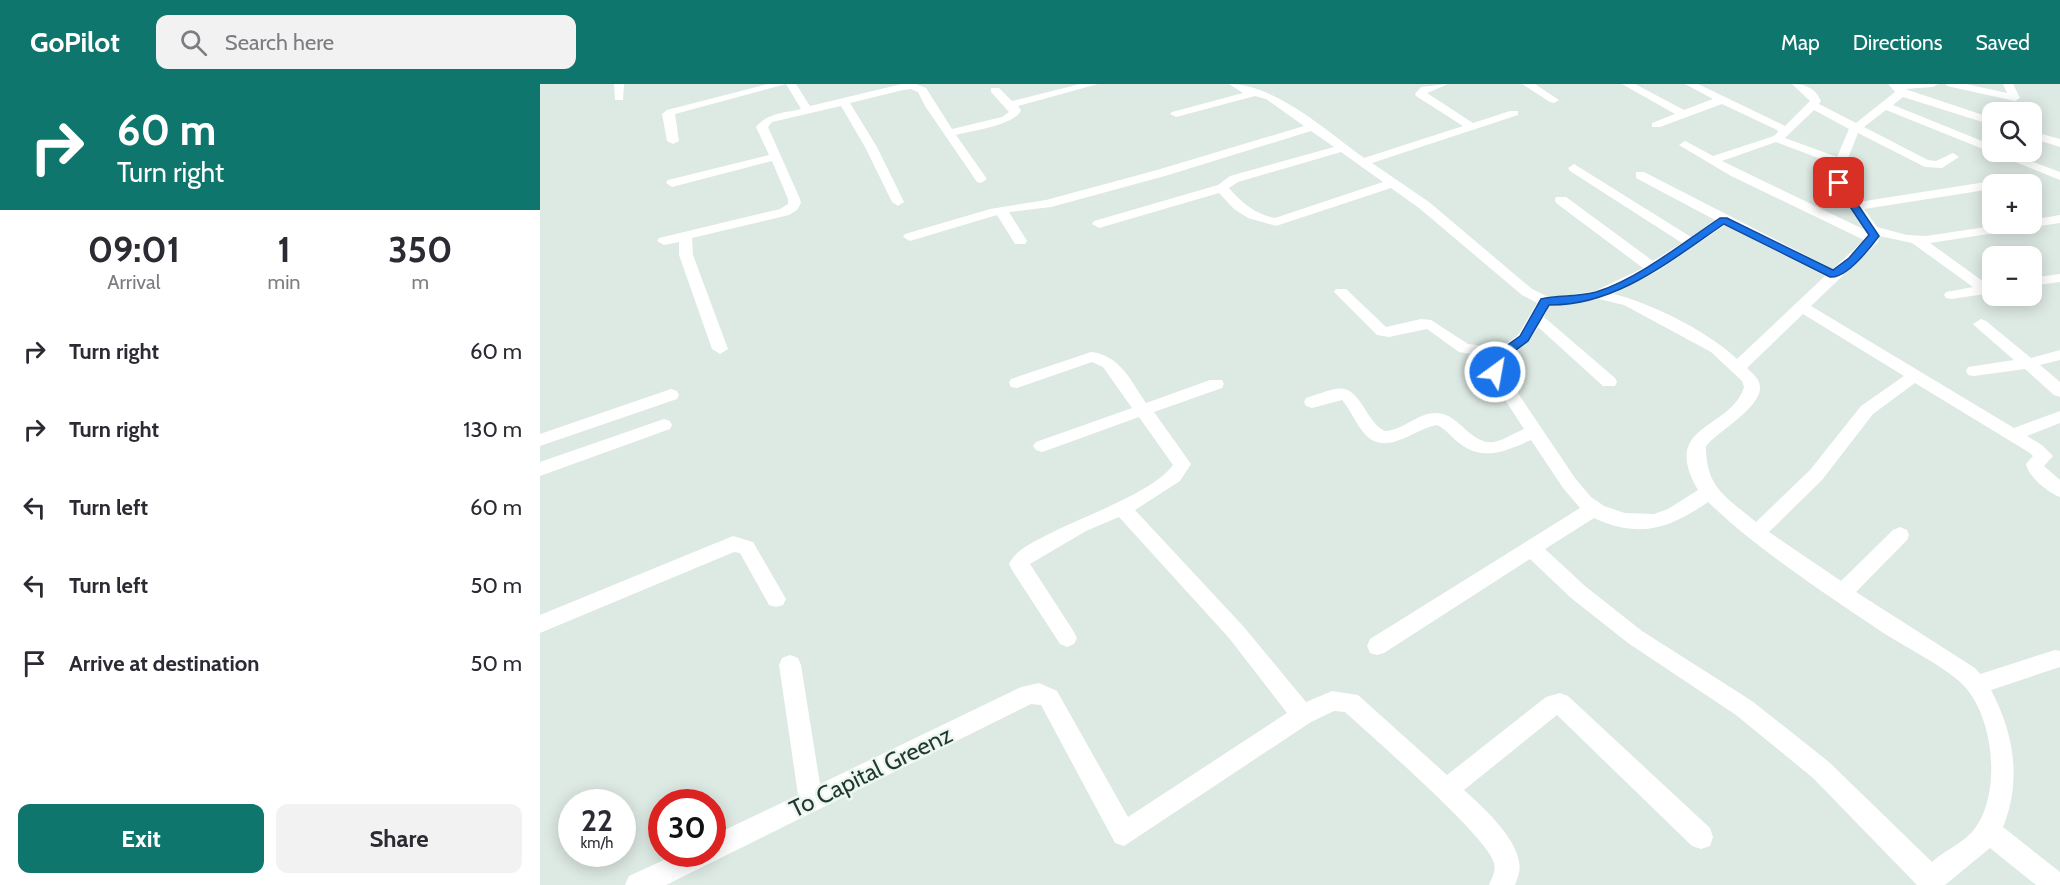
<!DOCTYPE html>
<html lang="en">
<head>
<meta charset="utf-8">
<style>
  body { margin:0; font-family:Cabin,sans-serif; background:#f2f2f3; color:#2b2b33; height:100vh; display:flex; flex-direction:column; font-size:22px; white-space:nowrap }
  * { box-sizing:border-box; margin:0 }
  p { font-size:20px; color:#7c7c81 }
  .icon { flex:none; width:33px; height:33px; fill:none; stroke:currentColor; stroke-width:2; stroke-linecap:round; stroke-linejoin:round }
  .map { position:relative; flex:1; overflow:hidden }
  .side { display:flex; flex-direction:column; background:#fff; width:540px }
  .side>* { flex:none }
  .top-card { background:#0f766e; color:#fff; overflow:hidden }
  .controls { position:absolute; left:1442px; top:18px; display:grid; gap:12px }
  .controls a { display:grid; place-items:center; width:60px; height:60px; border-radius:12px; background:#fff; box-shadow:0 3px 15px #0003; font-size:30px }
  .speed { position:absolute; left:18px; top:705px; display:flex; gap:12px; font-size:30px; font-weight:700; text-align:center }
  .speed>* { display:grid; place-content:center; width:78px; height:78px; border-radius:50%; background:#fff; box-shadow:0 3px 15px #0003; line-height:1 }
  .speed small { font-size:15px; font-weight:400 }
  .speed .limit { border:9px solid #d22; background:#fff; color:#111 }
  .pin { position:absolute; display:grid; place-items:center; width:51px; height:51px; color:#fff; margin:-26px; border-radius:12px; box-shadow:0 3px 9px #0006 }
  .me { position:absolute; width:66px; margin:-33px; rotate:32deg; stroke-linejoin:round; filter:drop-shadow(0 0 4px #0008) }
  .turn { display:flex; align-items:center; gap:21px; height:126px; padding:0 18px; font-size:27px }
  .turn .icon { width:78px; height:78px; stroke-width:2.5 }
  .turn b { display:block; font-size:42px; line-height:51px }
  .eta { display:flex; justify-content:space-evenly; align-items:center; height:102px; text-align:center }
  .eta b { font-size:36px; font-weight:700; line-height:42px }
  .button { display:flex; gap:12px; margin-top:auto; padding:12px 18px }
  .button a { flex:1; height:69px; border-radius:12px; background:#0f766e; color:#fff; font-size:24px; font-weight:700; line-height:69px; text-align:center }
  .button a+a { background:#f2f2f3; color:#2b2b33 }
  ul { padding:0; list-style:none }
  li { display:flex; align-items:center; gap:18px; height:78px; padding:0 18px }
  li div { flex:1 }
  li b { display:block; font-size:22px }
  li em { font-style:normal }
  header { display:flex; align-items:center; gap:36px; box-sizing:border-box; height:84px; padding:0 30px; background:#0f766e; color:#fff }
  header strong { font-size:28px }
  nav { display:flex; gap:33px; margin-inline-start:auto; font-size:21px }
  .search { width:420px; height:54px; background:#f2f2f3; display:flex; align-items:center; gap:15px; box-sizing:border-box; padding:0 21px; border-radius:12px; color:#7c7c81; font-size:22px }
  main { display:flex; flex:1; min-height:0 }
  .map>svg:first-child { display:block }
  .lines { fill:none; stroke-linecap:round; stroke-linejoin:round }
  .minor { fill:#fff; fill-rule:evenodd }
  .route { fill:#1a73e8; stroke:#114b97; stroke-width:1.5 }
  .labels { text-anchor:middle; stroke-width:5; stroke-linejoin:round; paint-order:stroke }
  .near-street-label { font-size:24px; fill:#1f3930; stroke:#eef6f1 }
</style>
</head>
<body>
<header>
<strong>GoPilot</strong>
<div class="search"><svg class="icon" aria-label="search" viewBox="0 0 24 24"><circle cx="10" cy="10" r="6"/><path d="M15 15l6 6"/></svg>Search here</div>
<nav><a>Map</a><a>Directions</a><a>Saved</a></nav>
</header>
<main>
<section class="side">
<div class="top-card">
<div class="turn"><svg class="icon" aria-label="right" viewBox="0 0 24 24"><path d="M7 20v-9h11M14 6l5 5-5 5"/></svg><div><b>60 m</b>Turn right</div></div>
</div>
<div class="eta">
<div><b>09:01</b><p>Arrival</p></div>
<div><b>1</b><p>min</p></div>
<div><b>350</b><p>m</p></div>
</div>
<ul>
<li><svg class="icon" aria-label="right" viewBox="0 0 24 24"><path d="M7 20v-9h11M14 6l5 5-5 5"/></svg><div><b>Turn right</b></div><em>60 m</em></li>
<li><svg class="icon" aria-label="right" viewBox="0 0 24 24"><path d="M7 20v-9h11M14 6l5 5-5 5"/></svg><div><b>Turn right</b></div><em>130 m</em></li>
<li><svg class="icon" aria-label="left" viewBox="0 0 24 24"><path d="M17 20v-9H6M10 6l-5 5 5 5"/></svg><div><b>Turn left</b></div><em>60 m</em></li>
<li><svg class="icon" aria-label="left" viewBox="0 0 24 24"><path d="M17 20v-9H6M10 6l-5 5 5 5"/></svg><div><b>Turn left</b></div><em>50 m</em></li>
<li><svg class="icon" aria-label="arrive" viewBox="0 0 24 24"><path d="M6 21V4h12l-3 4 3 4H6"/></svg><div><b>Arrive at destination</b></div><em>50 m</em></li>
</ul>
<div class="button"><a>Exit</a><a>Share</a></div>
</section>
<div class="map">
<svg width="1520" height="801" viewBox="0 0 1520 801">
  <rect width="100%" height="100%" fill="#dde9e3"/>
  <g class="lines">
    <g class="minor">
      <polygon points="74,0 84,0 83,16 75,16"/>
      <path d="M228,0H256L270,22L362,0H376L386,4L412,45L462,33L469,28L451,8V4H459L472,17L540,0H558L478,22L481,26C476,41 431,47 416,51L447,95L441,99L437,98L385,22L378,8L371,5L363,6L310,19L337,63L364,118L358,122L352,118L325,63L301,22L232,38L228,43L260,115L261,119L257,126L249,131L152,154L153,171L188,265L180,270L172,265L139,171V158L124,161L117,157L119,154L240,125L248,120V115L232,77L132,103L126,99L128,96L229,71L216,43C227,29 244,29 261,25L246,0L135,30L139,57L133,60L127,57L122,30L127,26Z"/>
      <path d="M689,0C735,0 787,47 824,74L923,42L876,12L875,10L881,3L908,0L887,9L933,39L970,27H978V31L832,79L889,118L992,205L1010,214L1055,207L1103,184L1016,119L1015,116L1016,113H1026L1113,177L1142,159L1030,87L1028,84L1034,80L1151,153L1175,136L1096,94V88H1104L1293,185L1324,156L1191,92L1139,61L1145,57L1149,59L1173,72L1234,52L1238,48L1237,46L1182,20L1120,43H1112V39L1135,30L1082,0H1095L1144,26L1173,15L1145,0H1158L1245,42L1270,17L1252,0C1266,0 1275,4 1281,17L1279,20L1316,39L1355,8L1348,0H1398L1393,3L1365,5L1452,34V41L1363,13L1353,21L1452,61V68H1467L1520,88V96L1346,26L1324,43L1388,76L1396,77L1413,69L1419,73L1402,84L1385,83L1318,49L1303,87L1305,99L1319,118L1452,97L1458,100H1452V105L1324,125L1337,143L1367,151L1386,152L1466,140H1491V136L1520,131V139L1390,159L1448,201H1452V209L1411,215L1406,214L1404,211L1406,208L1433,203L1372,159L1339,152L1338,158L1271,222L1474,344L1520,327V339L1487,352L1502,361L1513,372L1504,382L1520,396V413C1508,409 1488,392 1486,380L1493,372L1490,369L1375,299L1333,330L1282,396L1229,448L1301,497L1353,446L1360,443L1367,446L1369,451L1367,456L1316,508L1435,584L1440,590L1515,566L1520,567V583L1451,606C1474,649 1482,697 1463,743L1520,788V801H1496L1450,764L1405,801H1377L1273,694L1196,631L1088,559L1031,514L990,475L844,569L837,571L830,569L827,562L830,555L1040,424L1023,404L991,356C966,367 943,378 919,359C911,353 906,345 897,341C873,345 845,375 823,348C815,338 810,325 802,316L772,324L766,322L764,318L766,314C802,303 807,295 828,330C833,337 837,343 845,347C864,346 878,328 897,329C920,330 930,361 954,358C964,356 974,349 984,345L947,288L945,281L949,273L919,268L887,245L849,253L837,251L794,208L796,205H806L846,243L881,235L891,236L928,260L960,264L978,251L997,219L982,211L879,124L851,104L736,142L708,134L694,125L679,109L559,144L552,140L554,137L678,101L690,92L794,63L771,47L625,92L511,123L469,128L487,157L485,160H475L457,131L370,157L363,153L365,150L450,125L506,116L617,86L764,42L726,15L715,12L636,33L630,30L632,28L703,9ZM1274,26L1309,45L1297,73L1245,54ZM1236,58L1294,80C1285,100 1315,130 1325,146L1182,77ZM801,68L843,98L735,134C716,131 701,118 689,104L698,98ZM1185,141L1285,192L1197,275C1170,249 1110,218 1073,210L1118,187ZM1059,215L1084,221L1171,268L1202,297L1204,303C1191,346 1119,340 1158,406L1128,425L1114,430L1085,429L1064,422L1051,413L1035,394L963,287L961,281L989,257L998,243L1063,302H1075L1077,298L1075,294L1004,233L1009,222ZM1263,230L1364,292L1321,322L1270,386L1216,438C1185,412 1166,404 1166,362C1178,347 1221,324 1220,303C1220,295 1212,289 1207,284ZM1168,418C1217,465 1285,510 1342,548C1367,564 1396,578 1419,597C1455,628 1463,713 1432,748C1421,760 1404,767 1392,778L1289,678L1212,617L1102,547L1045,502L1005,465L1054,434C1099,455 1129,445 1168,418Z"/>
      <polygon points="982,0 995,0 1019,16 1014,19 1010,18"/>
      <polygon points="1406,0 1426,0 1467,9 1463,0 1473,0 1480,14 1475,17 1407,2"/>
      <polygon points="1491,47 1520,55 1520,63 1491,54"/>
      <polygon points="1520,190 1520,198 1491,202 1491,194"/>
      <polygon points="1441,235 1446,237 1491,274 1520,266 1520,276 1500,281 1520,298 1520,313 1514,311 1485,285 1434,292 1428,291 1426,287 1428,283 1474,276 1436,243 1433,240"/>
      <path d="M551,268C580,271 591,297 606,319L670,296H682L684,300L682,304L614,328L651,380L640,397L595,426L703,542L766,618L792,607L818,611L907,691L1006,613L1020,609L1028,612L1170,744L1173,753L1170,762L1161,765L1152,762L1017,631L924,706C942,722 976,753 979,778C981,786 978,793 975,801H949C952,794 956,787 954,779C949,754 830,651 805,628L794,627L771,638L584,762L575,759L501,621L491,620L126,801H85L89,792L137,770H172V752L258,711L239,581L242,574L250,571L258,574L261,581L280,700L481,603L499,599L517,607L588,733L747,629L689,554L579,433L546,447L490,480L534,548L537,554L534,560L527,563L520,560L472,486L469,480C477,465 490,460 505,452C538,434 613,409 633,381L599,333L508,366L502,368L496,366L493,362L496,358L592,324L563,283L552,278L477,304L471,303L469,299L471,295Z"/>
      <polygon points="131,305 137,307 139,311 137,315 0,362 0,350"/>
      <polygon points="124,335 130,337 132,341 130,345 0,392 0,378"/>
      <polygon points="193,452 213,458 246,515 243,521 236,523 229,521 200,469 194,468 0,549 0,531"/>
    </g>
  </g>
  <path class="route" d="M1299,96L1302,97L1339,152C1330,164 1306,195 1290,193L1184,140C1131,176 1076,222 1009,221L988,257L960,278L959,291L955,292L949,288L947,281L951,273L980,252L1001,215C1019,211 1038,213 1056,208C1098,195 1144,158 1180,134H1187L1293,186L1309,174L1329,151L1294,99Z"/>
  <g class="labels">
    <g class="near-street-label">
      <text transform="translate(331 688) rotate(-26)" y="8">To Capital Greenz</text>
    </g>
  </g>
</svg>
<div class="controls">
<a><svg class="icon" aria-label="search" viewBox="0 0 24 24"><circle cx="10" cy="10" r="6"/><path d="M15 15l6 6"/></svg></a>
<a>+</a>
<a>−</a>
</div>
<div class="speed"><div>22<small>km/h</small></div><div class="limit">30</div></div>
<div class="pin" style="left:1299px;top:99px;background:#d93025"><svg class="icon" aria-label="arrive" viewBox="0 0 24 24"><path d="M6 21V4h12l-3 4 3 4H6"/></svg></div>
<svg class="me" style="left:955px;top:288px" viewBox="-20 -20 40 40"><circle r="17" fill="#1a73e8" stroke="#fff" stroke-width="3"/><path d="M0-11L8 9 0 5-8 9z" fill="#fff"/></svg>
</div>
</main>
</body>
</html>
